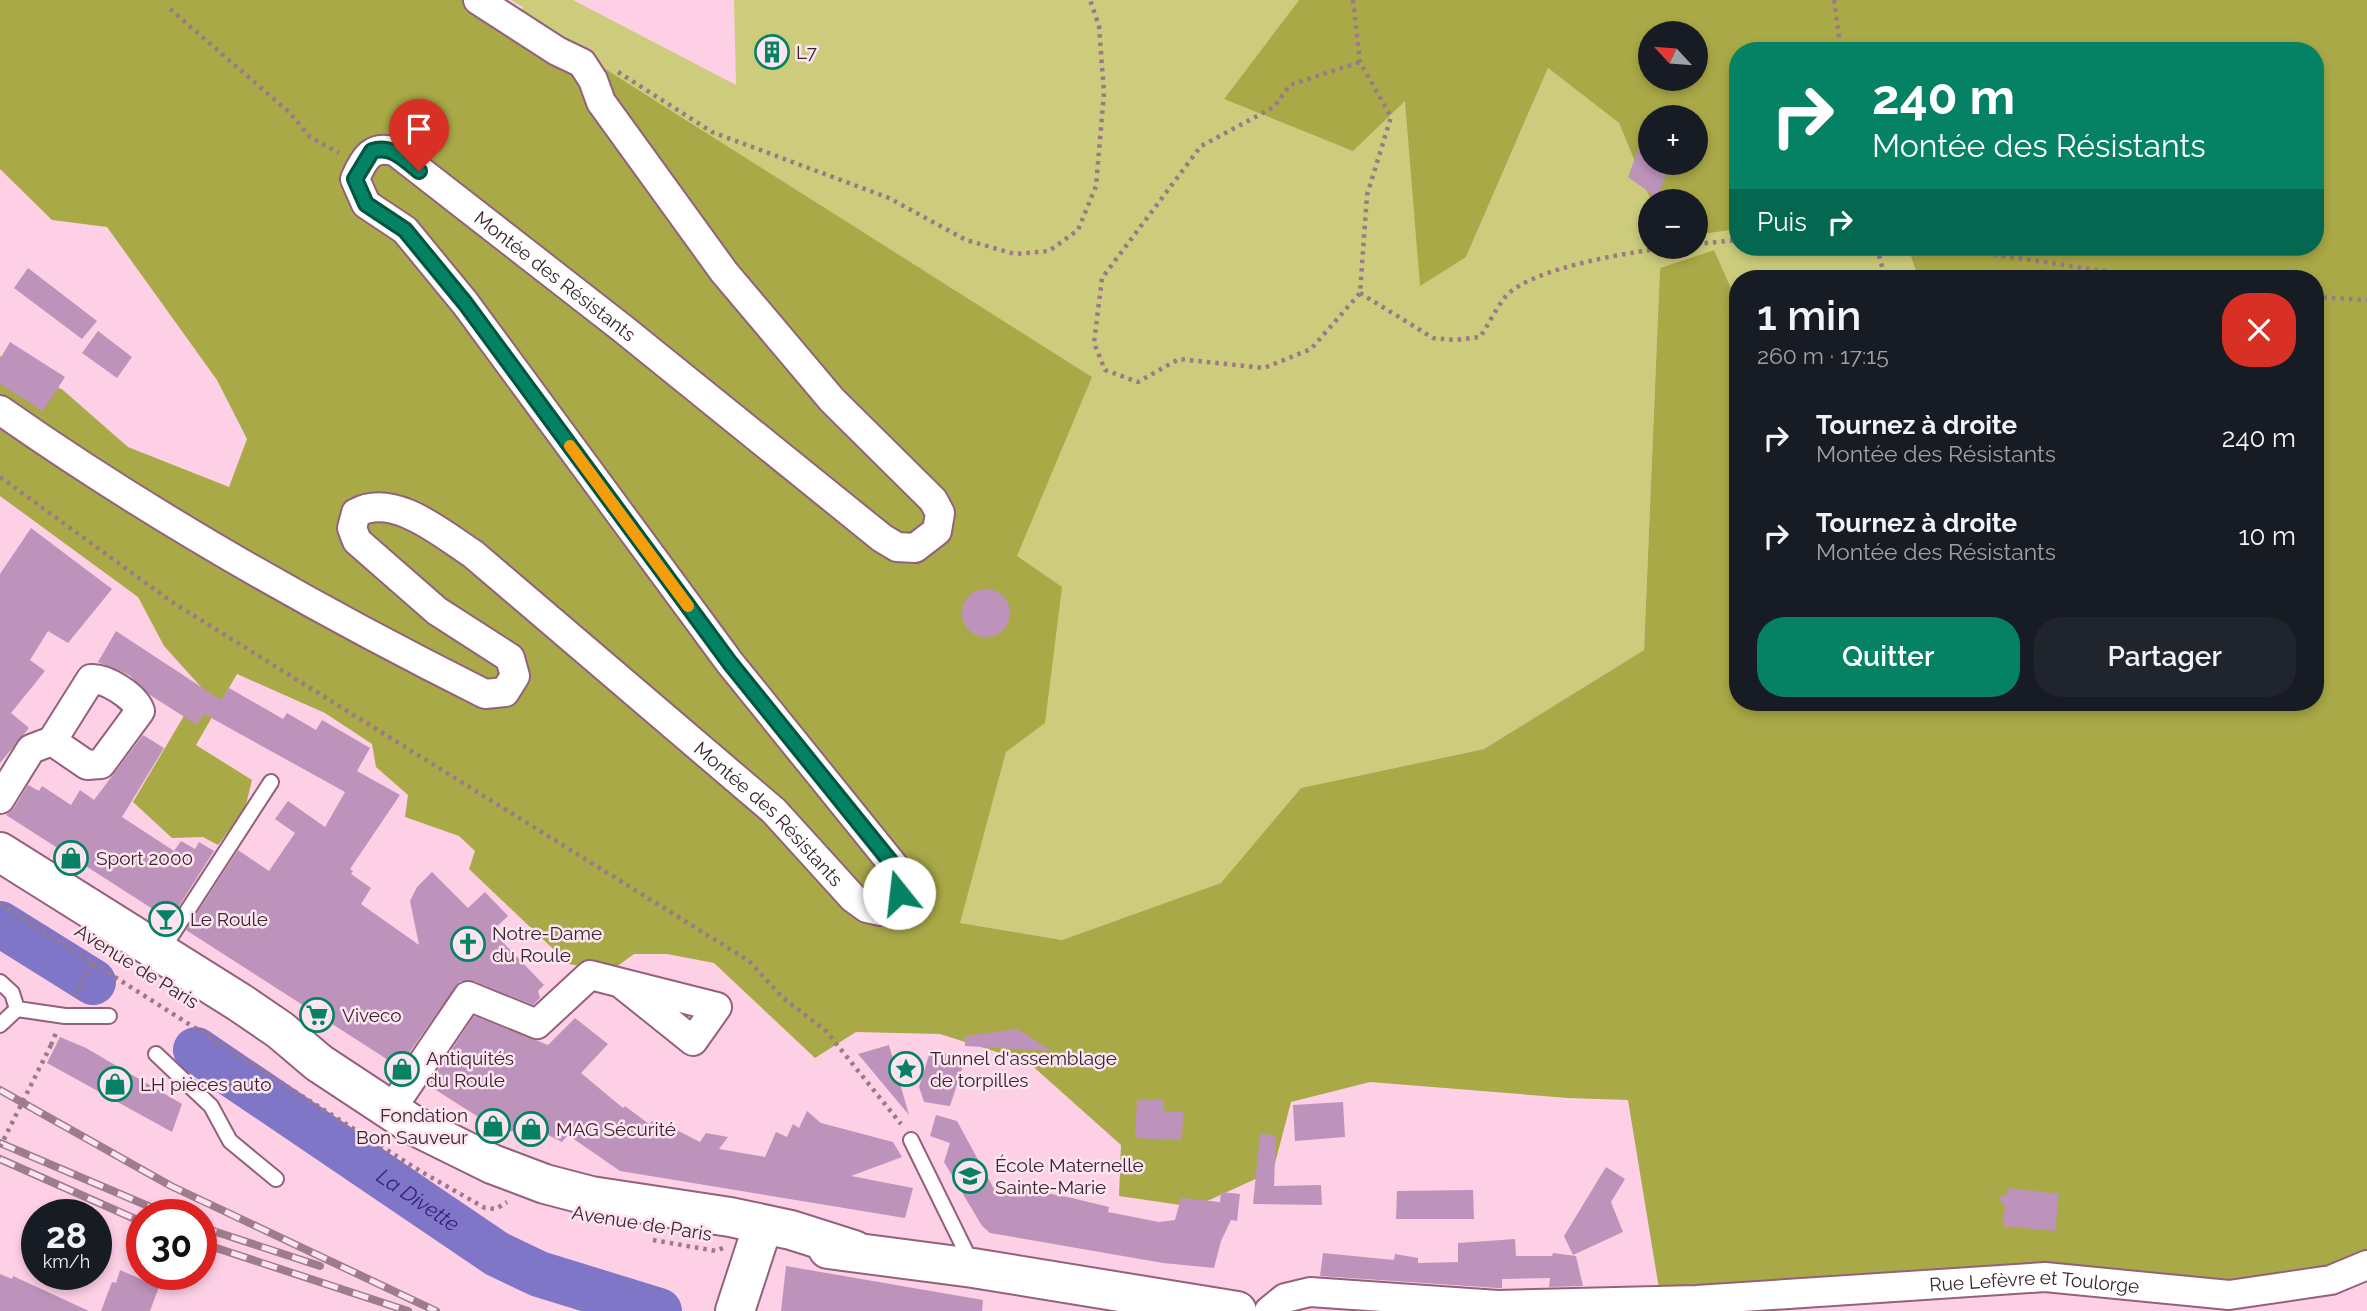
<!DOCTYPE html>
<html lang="fr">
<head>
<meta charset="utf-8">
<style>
  body { margin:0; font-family:Raleway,sans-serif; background:#20242c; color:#f1f3f6; height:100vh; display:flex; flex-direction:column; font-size:26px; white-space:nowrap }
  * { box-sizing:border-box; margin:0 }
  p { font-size:23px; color:#9ea1a6 }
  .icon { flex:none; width:38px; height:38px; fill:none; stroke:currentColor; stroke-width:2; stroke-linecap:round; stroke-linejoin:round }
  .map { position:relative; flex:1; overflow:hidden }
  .panel { position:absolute; left:1729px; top:270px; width:595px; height:441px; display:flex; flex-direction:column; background:#171b24; border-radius:28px; box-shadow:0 4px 10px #0003 }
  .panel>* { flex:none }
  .guide { position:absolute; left:1729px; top:42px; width:595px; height:214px; border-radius:28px; box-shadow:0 4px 10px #0003; background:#048263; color:#fff; overflow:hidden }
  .needle { width:46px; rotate:296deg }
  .fabs { position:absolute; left:1638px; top:21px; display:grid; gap:14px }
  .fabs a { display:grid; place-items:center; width:70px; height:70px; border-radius:50%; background:#171b24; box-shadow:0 4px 10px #0003; font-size:35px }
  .speed { position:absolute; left:21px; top:1199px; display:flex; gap:14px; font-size:35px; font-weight:700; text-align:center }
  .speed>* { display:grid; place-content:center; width:91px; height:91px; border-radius:50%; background:#171b24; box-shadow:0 4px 10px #0003; line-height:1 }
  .speed small { font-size:18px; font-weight:400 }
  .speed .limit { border:10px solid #d22; background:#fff; color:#111 }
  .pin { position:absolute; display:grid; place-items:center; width:60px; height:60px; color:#fff; margin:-72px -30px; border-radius:50% 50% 50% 0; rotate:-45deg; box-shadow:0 0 7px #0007 }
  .pin .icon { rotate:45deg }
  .me { position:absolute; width:77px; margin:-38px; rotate:344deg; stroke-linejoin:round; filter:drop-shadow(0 0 5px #0008) }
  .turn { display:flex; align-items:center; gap:24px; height:147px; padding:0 28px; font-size:32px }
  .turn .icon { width:91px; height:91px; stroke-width:2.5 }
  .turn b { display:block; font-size:49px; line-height:60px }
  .then { display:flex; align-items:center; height:66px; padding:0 28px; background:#0003; gap:14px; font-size:26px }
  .round { display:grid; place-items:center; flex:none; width:74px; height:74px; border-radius:28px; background:#20242c }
  .summary { display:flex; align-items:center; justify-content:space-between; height:119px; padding:0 28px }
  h1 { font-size:42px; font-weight:600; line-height:52px }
  .cta { display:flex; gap:14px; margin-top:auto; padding:14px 28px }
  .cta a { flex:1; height:80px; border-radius:28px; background:#048263; color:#fff; font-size:28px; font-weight:600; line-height:80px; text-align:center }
  .cta a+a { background:#20242c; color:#f1f3f6 }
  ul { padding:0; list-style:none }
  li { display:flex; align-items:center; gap:21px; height:98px; padding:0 28px }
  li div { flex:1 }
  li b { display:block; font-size:26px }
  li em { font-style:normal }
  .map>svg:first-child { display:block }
  .green { fill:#cccc7c }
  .forest { fill:#aaa947; fill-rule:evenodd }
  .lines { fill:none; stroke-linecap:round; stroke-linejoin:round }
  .river { stroke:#8076c7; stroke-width:46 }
  .building { fill:#bd93bb }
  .lane-casing { stroke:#94617a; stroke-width:18 }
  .street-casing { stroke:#94617a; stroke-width:32 }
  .secondary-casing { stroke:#94617a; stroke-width:42 }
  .primary-casing { stroke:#94617a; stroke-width:42 }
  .path { stroke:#9b7989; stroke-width:4.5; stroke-dasharray:3.5 5; stroke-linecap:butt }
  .lane { stroke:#fff; stroke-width:14 }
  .street { stroke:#fff; stroke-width:28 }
  .secondary { stroke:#fff; stroke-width:38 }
  .primary { stroke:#fff; stroke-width:38 }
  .rail-casing { stroke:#9e7c8c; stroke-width:8 }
  .rail { stroke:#fde5f0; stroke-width:5; stroke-dasharray:16; stroke-linecap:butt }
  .path-bridge { stroke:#9b7989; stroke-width:4.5; stroke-dasharray:3.5 5; stroke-linecap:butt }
  .route-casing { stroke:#035440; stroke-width:18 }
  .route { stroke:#048263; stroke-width:12 }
  .slow { stroke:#f59e0b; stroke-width:12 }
  .labels { text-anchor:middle; stroke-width:5; stroke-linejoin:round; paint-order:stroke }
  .poi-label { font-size:19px; fill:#3a242f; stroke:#fde5f0; text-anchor:start }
  .street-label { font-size:19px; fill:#3a242f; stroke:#fde5f0 }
  .water-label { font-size:21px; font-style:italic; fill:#381d7d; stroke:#fde5f0 }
</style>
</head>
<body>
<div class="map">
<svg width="2367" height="1311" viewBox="0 0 2367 1311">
  <rect width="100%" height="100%" fill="#fed0e6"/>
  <polygon class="green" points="511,0 573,0 736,85 734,0 1299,0 1224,99 1405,100 1466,257 1548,68 1619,123 1651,201 1650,247 1696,247 1696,235 1738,229 1738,247 1908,247 1918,278 1738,278 1738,304 1714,250 1660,268 1644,650 1484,749 1301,788 1222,883 1062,940 959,924 1006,752 518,16 523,7"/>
  <path class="forest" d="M0,0H490L564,43L1092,377L1017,556L1062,587L1045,723L1006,752L960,923L1062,940L1221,883L1301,788L1484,749L1644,650L1660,268L1714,250L1738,304V702H2315V278H1918L1908,247H2315V51H1738V229L1696,235V201H1651L1619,123L1548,68L1466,257L1420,286L1405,101L1353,151L1224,99L1299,0H2367V1265L2229,1295L2045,1277L1661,1301L1628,1100L1568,1098L1370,1082L1291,1102L1273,1171L1194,1207L1119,1196L1121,1145L1028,1062L940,1034L856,1032L815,1058L714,963L667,954H634L611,971L569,964L469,869L475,851L459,836L405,817L408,795L376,767L372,744L325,713L237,674L196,745L252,780L245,809L218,845L203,837L172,838L133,802L201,687L164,646L138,597L0,496V356L63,390L128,447L229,487L247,439L217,380L107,227L52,220L0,169ZM1650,33H1696V79H1650ZM1650,117H1696V163H1650Z"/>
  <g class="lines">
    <g class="river">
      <polyline points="0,924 93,982"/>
      <path id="s1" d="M196,1050L497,1254L539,1274L659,1311"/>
    </g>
  </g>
  <g class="building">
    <polygon points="1648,122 1650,163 1671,163 1657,198 1628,177"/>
    <polygon points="28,268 97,321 82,339 14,288"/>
    <polygon points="98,331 132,357 117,378 82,353"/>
    <polygon points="10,342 65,377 43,411 0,384 0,359"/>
    <polygon points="31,528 112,589 68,643 48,631 30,660 45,671 11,713 29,728 0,763 0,574"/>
    <circle cx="986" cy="613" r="24"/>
    <polygon points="116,631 221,700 229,688 283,719 287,713 316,730 322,720 370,748 357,771 400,795 350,869 353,871 351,874 371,888 361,904 419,945 410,901 417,887 432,872 468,908 485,892 508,916 492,931 544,985 538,991 540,998 533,1005 474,981 460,981 399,1067 186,930 238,850 269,871 295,833 275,819 288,801 325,827 345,792 204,714 197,725 150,695 129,675 98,662"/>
    <polygon points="143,735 164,748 122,817 174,851 181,841 195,849 199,842 214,851 170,920 6,815 14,808 28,785 39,791 42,786 71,805 80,790 94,800"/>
    <polygon points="474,1016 548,1045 575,1018 608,1044 581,1073 623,1108 625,1106 649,1124 652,1121 659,1125 661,1122 700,1142 706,1133 728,1137 719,1149 765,1157 776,1132 787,1137 793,1124 799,1128 807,1111 821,1123 893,1142 902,1157 851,1176 913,1188 905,1218 620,1171 568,1135 562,1142 536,1129 502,1132 428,1085"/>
    <polygon points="1017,1029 1052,1051 965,1046 965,1036"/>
    <polygon points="60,1037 86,1048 182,1104 172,1132 47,1063"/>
    <polygon points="889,1045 909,1115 858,1054"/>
    <polygon points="931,1049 965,1060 950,1106 924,1102 919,1087"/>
    <polygon points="1137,1099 1164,1100 1164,1111 1183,1112 1182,1140 1135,1138"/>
    <polygon points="1343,1102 1345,1137 1295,1141 1293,1105"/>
    <polygon points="936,1115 957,1121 994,1189 1026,1194 1026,1189 1072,1198 1109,1207 1108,1212 1159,1222 1175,1220 1181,1198 1220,1202 1221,1192 1240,1194 1237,1221 1231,1220 1221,1241 1214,1268 1163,1263 990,1233 982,1226 944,1162 950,1143 930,1136"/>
    <polygon points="1260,1134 1276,1135 1274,1186 1321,1185 1322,1205 1253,1204"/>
    <polygon points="1606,1167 1625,1179 1611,1202 1623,1232 1573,1255 1564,1236"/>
    <polygon points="2008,1188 2059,1194 2055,1231 2003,1226 2005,1206 1998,1198 2007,1194"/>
    <polygon points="1473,1190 1474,1219 1396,1219 1397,1191"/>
    <polygon points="1515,1239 1516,1256 1552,1256 1553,1253 1576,1256 1583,1286 1549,1287 1550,1278 1502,1279 1502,1288 1498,1288 1320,1276 1323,1253 1394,1260 1395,1254 1418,1258 1418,1263 1458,1262 1458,1243"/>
    <polygon points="786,1266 983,1300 982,1311 781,1311"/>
    <polygon points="120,1270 159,1287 150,1311 101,1311 112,1282 116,1283"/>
    <polygon points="0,1274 12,1279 13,1276 89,1311 0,1311"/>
  </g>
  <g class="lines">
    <g class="lane-casing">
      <g id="lane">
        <polyline points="160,953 271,782"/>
        <polyline points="0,982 12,993 17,1009 65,1016 109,1016"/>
        <polyline points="0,1025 17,1009"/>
        <polyline points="156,1054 211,1106 230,1141 276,1179"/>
        <polyline points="911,1140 972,1264"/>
      </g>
    </g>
    <g class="street-casing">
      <g id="street">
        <path id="s2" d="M0,410C154,518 317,610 485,694L505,692L515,676L510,658L437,611L357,541L352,528L356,513C394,492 442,534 473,554L774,811L853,898L867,908L881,911L893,903L901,881L894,866L730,663L465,303L405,230L366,204L355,179C364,158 372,144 396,152L622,328L882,538L897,547L915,548L937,531L940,513L933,500L832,400L724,272L601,102L593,80L582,63L557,51L478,0"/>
        <path d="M0,799L31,749L52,741L91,679C106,678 135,696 140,711L101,764L87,765L52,741"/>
        <polyline points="390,1111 468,996 537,1024 590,975 717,1007 693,1041 623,985"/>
        <path id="s3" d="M1269,1311L1285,1298L1310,1292L1498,1305L1697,1300L2045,1277L2229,1295L2331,1280L2367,1265"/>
      </g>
    </g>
    <g class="secondary-casing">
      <polyline id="secondary" points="735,1311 763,1225"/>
    </g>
    <g class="primary-casing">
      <g id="primary">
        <polyline points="0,852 239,1002 280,1030 319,1063 413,1125 492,1164 545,1184 591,1196 730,1217 791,1230 854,1250"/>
        <polyline points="828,1249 973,1268 1237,1311"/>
      </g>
    </g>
    <g class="path">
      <polyline points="1353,0 1360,62 1391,117 1367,195 1360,293 1311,349 1264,368 1179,359 1138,382 1105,370 1094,343 1102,278 1201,146 1274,107 1290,85 1360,62"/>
      <polyline points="1834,0 1841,51"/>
      <polyline points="170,9 290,113 310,137 339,153"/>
      <polyline points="618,72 712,132 889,198 966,240 1015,254 1049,251 1078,230 1096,186 1104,93 1099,26 1090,0"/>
      <polyline points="1696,244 1738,240"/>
      <polyline points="1877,247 1885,278"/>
      <polyline points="1943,247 2152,278"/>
      <path d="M1360,293L1433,338L1455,340L1480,337C1489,324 1496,308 1506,296C1533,267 1635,251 1675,247"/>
      <polyline points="2315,297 2367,300"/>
      <polyline points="0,477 172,602 749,961 782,997 826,1031 901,1124"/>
      <polyline points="0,904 420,1171 485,1208 496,1209 507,1202"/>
      <polyline points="74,997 93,962"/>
      <polyline points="51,1045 56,1033"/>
      <polyline points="653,1240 716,1251 723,1248"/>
    </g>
    <use href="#lane" class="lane"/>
    <use href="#street" class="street"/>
    <use href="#secondary" class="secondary"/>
    <use href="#primary" class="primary"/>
    <g class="rail-casing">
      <g id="rail">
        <polyline points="0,1090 171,1186 436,1311"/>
        <polyline points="0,1143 167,1214"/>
        <polyline points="0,1159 142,1222"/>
        <polyline points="201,1227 320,1266"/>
        <polyline points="201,1243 408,1311"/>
      </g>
    </g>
    <use href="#rail" class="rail"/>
    <polyline class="path-bridge" points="0,1147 51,1045"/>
  </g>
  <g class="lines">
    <g class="route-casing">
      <path id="route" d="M419,171C404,159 392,145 372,151L355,179L366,204L405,230L465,303L730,663L894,866L901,881L899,893"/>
    </g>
    <use href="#route" class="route"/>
    <polyline class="slow" points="570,446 688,606"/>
  </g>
  <defs>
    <g id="building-ring" transform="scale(1.75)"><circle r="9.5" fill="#fde5f0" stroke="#048263" stroke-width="1.5"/><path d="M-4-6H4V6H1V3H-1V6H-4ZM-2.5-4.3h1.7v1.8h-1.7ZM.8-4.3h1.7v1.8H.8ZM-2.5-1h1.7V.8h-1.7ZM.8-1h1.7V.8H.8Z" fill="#048263"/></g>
    <g id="shop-ring" transform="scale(1.75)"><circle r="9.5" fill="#fde5f0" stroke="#048263" stroke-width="1.5"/><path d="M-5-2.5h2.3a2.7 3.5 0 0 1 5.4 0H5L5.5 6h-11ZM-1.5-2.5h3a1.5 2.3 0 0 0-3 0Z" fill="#048263"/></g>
    <g id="bar-ring" transform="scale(1.75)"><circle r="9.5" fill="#fde5f0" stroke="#048263" stroke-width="1.5"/><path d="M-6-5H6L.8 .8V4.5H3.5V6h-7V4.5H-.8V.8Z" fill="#048263"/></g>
    <g id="church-ring" transform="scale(1.75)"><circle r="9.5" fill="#fde5f0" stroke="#048263" stroke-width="1.5"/><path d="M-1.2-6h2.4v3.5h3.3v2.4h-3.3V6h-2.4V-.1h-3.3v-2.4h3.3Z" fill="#048263"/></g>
    <g id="supermarket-ring" transform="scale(1.75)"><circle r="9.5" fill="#fde5f0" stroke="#048263" stroke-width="1.5"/><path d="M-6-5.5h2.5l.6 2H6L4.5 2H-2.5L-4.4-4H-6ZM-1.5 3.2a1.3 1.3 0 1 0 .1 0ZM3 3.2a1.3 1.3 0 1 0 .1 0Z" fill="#048263"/></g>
    <g id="sight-ring" transform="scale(1.75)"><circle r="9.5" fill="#fde5f0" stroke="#048263" stroke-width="1.5"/><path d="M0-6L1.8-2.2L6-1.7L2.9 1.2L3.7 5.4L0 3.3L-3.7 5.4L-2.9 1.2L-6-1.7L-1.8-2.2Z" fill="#048263"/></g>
    <g id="school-ring" transform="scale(1.75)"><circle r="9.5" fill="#fde5f0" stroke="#048263" stroke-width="1.5"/><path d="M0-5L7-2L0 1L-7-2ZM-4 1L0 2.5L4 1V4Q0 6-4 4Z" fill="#048263"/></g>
  </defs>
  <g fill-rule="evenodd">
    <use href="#building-ring" x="772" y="52"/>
    <use href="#shop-ring" x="71" y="858"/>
    <use href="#bar-ring" x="166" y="919"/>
    <use href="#church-ring" x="468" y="944"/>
    <use href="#supermarket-ring" x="317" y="1015"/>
    <use href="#shop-ring" x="402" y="1069"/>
    <use href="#sight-ring" x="906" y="1069"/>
    <use href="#shop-ring" x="115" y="1084"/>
    <use href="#shop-ring" x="493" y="1126"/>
    <use href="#shop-ring" x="531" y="1129"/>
    <use href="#school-ring" x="970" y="1176"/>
  </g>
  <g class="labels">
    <g class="poi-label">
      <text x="796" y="59">L7</text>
      <text x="96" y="865">Sport 2000</text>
      <text x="190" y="926">Le Roule</text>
      <text x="492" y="940">Notre-Dame<tspan x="492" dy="22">du Roule</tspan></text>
      <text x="342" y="1022">Viveco</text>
      <text x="426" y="1065">Antiquités<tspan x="426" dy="22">du Roule</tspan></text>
      <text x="930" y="1065">Tunnel d'assemblage<tspan x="930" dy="22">de torpilles</tspan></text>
      <text x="140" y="1091">LH pièces auto</text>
      <text x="468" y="1122" text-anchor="end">Fondation<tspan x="468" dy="22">Bon Sauveur</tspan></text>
      <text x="556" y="1136">MAG Sécurité</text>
      <text x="995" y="1172">École Maternelle<tspan x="995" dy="22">Sainte-Marie</tspan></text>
    </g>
    <g class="street-label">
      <text dy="7" stroke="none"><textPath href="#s2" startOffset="2707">Montée des Résistants</textPath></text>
      <text dy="7" stroke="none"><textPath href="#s2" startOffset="1367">Montée des Résistants</textPath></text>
      <text transform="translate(137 966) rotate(32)" y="7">Avenue de Paris</text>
      <text transform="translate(642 1223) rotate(9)" y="7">Avenue de Paris</text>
      <text dy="7" stroke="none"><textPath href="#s3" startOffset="772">Rue Lefèvre et Toulorge</textPath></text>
    </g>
    <g class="water-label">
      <text dy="7" stroke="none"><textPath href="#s1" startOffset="268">La Divette</textPath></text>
    </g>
  </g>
</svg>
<div class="fabs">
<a><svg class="needle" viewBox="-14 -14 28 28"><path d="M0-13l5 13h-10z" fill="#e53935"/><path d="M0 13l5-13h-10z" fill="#9ea1a6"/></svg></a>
<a>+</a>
<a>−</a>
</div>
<div class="speed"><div>28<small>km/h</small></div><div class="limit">30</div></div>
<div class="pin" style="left:419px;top:171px;background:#d93025"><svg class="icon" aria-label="arrive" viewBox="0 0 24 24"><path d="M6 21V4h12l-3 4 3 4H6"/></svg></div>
<svg class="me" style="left:899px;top:893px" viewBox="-20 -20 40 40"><circle r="19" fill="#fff"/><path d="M0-13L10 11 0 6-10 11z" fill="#048263"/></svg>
<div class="guide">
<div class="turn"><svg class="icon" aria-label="right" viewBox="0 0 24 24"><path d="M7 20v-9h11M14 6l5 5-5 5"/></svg><div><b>240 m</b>Montée des Résistants</div></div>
<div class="then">Puis<svg class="icon" aria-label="right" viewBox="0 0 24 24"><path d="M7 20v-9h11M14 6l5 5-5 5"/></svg></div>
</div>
<section class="panel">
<div class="summary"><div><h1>1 min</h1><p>260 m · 17:15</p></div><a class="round" style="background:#d93025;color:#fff"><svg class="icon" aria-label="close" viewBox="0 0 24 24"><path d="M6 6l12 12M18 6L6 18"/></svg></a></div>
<ul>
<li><svg class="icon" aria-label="right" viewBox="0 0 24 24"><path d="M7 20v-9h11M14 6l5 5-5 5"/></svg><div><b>Tournez à droite</b><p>Montée des Résistants</p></div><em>240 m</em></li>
<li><svg class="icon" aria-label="right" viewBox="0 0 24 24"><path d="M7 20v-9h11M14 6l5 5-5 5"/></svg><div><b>Tournez à droite</b><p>Montée des Résistants</p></div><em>10 m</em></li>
</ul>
<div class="cta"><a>Quitter</a><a>Partager</a></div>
</section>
</div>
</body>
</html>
